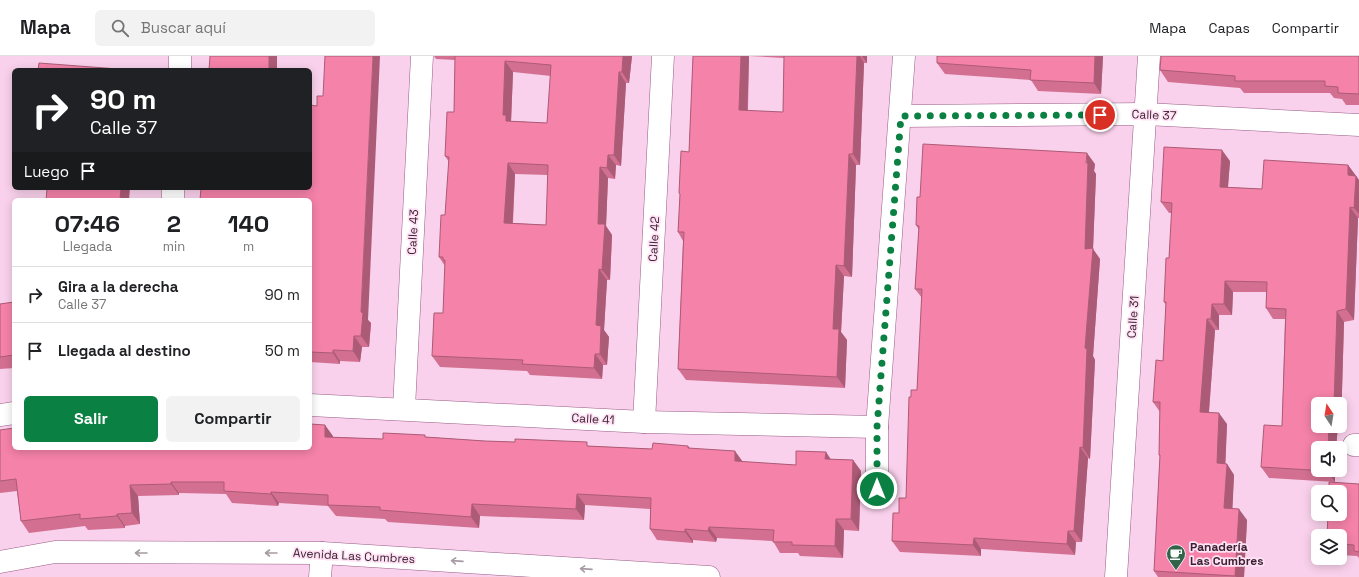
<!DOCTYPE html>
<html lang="es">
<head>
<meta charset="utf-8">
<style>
  body { margin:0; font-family:"Space Grotesk",sans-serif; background:#f2f2f2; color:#202124; height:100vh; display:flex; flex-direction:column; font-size:15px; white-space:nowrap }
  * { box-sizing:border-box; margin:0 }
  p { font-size:13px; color:#757577 }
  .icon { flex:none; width:22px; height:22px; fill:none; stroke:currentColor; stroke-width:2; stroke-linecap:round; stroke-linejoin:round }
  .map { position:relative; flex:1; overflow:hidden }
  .details { position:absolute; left:12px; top:142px; width:300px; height:252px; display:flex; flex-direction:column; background:#fff; border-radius:6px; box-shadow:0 2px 10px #0003 }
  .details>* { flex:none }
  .guide { position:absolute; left:12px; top:12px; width:300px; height:122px; border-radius:6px; box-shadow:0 2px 10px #0003; background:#202124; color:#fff; overflow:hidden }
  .needle { width:26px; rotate:348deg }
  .fabs { position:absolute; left:1311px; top:341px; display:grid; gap:8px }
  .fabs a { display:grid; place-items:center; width:36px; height:36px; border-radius:6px; background:#fff; box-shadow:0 2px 10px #0003; font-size:20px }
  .pin { position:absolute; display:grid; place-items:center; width:34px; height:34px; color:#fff; margin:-17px; border:2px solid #fff; border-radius:50%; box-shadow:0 1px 4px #0007 }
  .me { position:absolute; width:44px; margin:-22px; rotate:0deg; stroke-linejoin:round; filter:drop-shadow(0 0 3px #0008) }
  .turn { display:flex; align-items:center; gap:14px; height:84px; padding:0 12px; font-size:18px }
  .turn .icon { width:52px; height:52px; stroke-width:2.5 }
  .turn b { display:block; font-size:28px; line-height:34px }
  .then { display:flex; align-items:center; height:38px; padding:0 12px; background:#0003; gap:8px; font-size:15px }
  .eta { display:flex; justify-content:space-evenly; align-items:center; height:68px; text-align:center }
  .eta b { font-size:24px; font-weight:600; line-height:28px }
  .button { display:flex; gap:8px; margin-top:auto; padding:8px 12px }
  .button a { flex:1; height:46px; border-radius:6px; background:#0b8043; color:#fff; font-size:16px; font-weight:600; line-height:46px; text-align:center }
  .button a+a { background:#f2f2f2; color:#202124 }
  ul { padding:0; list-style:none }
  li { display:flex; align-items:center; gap:12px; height:56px; padding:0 12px; border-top:1px solid #e0e0e0 }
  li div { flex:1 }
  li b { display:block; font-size:15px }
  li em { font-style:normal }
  header { display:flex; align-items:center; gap:24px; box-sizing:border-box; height:56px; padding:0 20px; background:#fff; border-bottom:1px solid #e0e0e0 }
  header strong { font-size:19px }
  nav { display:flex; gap:22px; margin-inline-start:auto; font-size:14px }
  .search { width:280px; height:36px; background:#f2f2f2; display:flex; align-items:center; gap:10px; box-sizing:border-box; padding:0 14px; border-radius:6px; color:#757577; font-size:15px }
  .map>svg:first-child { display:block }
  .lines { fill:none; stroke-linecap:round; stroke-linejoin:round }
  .street-casing { stroke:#985c85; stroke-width:23 }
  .secondary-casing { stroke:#985c85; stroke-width:23 }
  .street { stroke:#fff; stroke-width:22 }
  .secondary { stroke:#fff; stroke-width:22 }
  .wall { fill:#d37091; fill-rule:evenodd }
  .shaded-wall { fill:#ac5b76 }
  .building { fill:#f582a9; stroke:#ac5b76; fill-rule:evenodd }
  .oneway { stroke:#a79ba3 }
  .route { stroke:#0b8043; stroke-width:7; stroke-dasharray:0 12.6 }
  .labels { text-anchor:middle; stroke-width:3.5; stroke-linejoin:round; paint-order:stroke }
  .street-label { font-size:12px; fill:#3b2133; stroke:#ffe3f5 }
  .poi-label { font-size:12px; font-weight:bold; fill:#3b2133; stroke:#ffe3f5; text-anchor:start }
</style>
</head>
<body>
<header>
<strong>Mapa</strong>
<div class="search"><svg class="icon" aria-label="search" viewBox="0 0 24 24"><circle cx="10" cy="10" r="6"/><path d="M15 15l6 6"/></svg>Buscar aquí</div>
<nav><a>Mapa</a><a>Capas</a><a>Compartir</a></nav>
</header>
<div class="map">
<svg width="1359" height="521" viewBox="0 0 1359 521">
  <rect width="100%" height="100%" fill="#fad1ec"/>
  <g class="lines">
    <g class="street-casing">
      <g id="street">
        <polyline points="180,14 180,0"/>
        <polyline points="901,60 1146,58 1359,69"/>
        <polyline points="173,144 173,132"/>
        <polyline points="310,349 644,366 877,371"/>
        <polyline points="404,352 422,0"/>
        <polyline points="0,359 14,357"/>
        <polyline points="644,366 663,0"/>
        <polyline points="1354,389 1359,389"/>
        <polyline points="877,433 877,371 904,0"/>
        <polyline points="320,521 322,497"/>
        <polyline points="1116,521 1149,0"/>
      </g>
    </g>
    <g class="secondary-casing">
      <polyline id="secondary" points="0,506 55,496 322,497 709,521"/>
    </g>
    <use href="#street" class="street"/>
    <use href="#secondary" class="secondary"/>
  </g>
  <g class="wall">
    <path d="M434,0H632L629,27H626L621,110L616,109L615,123L608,122L606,170L612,179L610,224H607L604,274L609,281L607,309H603L602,323L530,319L527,315L440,311L432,300L443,257L445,210L439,201L445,159L449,106L445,100L454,56L455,4L436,3ZM513,16L551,20L547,67L511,65ZM515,118L548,119L546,169L513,167Z"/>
    <path d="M693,0H867V7H864L860,109H856L852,221L844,220L841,276L847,284L845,332L686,324L678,313L683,185L678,176L680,139L679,137L689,96ZM749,0L784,2L783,56L748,55Z"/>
    <polygon points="1103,0 1101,38 1038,35 1031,24 945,18 937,7"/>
    <polygon points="1359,0 1359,49 1346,49 1342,43 1334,42 1330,37 1244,37 1240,32 1168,26 1160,14"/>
    <polygon points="1230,105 1228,131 1262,133 1348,109 1359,124 1359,162 1358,162 1354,264 1344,266 1341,370 1340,370 1340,348 1318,348 1338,370 1336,392 1318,392 1335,414 1335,426 1269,422 1261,411 1282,370 1285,263 1273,263 1266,252 1266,236 1233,236 1232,259 1219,259 1219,274 1215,274 1209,356 1227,368 1225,408 1227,408 1234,419 1232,453 1247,464 1244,521 1158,521 1154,515 1160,401 1159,399 1160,356 1153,346 1163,305 1166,249 1164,246 1169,202 1172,157 1169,157 1161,146"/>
    <polygon points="1095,108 1094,115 1096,118 1093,193 1100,203 1093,300 1095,304 1090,403 1088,402 1082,486 1076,486 1075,499 981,493 981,500 900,496 892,485 899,457 906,442 911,341 917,334 922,242 915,233 919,174 916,169 920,141"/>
    <polygon points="310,144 368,264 371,267 369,291 362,291 360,306 340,305 340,308 310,306"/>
    <polygon points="14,246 14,312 0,313 0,248"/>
    <polygon points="0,374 333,380 333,381 383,383 427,381 485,385 652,393 688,390 690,392 743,406 796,409 826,396 830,403 853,404 861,415 859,475 844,474 843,502 800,500 798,497 780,497 773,485 717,482 716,486 693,484 693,487 657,484 650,473 650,453 585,449 584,464 480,460 479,472 388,466 385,463 336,460 328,450 279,447 278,450 232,447 226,438 179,437 179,439 138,440 140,468 125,470 125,472 88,474 85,470 29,477 21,465 17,435 0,437"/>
    <polygon points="1359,428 1359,502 1357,500 1340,499 1340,480"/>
  </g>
  <g class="shaded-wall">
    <rect x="269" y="0" width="8" height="14"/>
    <polygon points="373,0 380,0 368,264 371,267 369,291 361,280 361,256"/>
    <polygon points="623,0 632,0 629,27 622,16"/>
    <polygon points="741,0 749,0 747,65 739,54"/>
    <polygon points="857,0 860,0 864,7 860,109 853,98"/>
    <polygon points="862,0 867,0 867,7"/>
    <polygon points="1095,0 1103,0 1101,38 1094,27"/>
    <polygon points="505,5 513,16 511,66 506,65 503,59"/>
    <polygon points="619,16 626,27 621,110 614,99"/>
    <polygon points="1222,94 1230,105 1227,142 1220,131"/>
    <polygon points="1087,97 1095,108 1094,115 1096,118 1093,193 1100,203 1093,300 1095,304 1090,403 1083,392 1085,292 1085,193"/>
    <polygon points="849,98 856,109 852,221 844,210"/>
    <polygon points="608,99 616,109 615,123 607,112"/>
    <polygon points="508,107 515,118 512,178 504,167"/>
    <polygon points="1348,109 1359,124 1359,158 1354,152 1348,119"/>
    <polygon points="600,111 608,122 606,170 612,179 610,224 602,214 598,168"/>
    <polygon points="121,132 130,132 129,144 120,144"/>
    <polygon points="1350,151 1358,162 1354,264 1346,253"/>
    <polygon points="836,209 844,220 841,276 847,284 845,332 837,321 833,273"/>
    <polygon points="599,213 607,224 604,274 609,281 607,309 600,298 596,269"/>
    <polygon points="1225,225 1233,236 1232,259 1224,248"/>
    <polygon points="1212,248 1219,259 1219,274 1211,263"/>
    <polygon points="1337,255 1344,266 1341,370 1340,368 1340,348 1334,348"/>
    <polygon points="1207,263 1215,274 1208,367 1200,356"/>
    <polygon points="354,280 362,291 360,306 353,295"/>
    <polygon points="333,294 340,305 340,308 333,297"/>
    <polygon points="595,298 603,309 602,323 594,312"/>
    <polygon points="1219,357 1227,368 1225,418 1217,407"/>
    <polygon points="325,369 333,380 332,392 325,381"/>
    <polygon points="1329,370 1338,370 1336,392 1328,392"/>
    <polygon points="1080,391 1088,402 1082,486 1074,475"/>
    <polygon points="735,395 743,406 735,405"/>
    <polygon points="826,396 834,408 825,403"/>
    <polygon points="853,404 861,415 859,475 851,463"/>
    <polygon points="1227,408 1234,419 1232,463 1224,452"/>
    <polygon points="1327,414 1335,414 1335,426 1327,415"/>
    <polygon points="171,426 179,437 179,439 171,428"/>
    <polygon points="130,429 138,440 140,468 132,457"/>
    <polygon points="271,436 279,447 278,450 271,438"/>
    <polygon points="577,438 585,449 584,464 576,453"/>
    <polygon points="472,448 480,460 479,472 471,461"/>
    <polygon points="1239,453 1247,464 1244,521 1236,521 1235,520"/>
    <polygon points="117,458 125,470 125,472 117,460"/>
    <polygon points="836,463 844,474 843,502 835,490"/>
    <polygon points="709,471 717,482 716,486 708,475"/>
    <polygon points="685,473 693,484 693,487 685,476"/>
    <polygon points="1068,475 1076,486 1075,499 1067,488"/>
    <polygon points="974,482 981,493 981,500 973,489"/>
  </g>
  <g class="building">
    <polygon points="210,0 269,0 269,14 209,14"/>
    <polygon points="325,0 373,0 361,256 363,257 361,280 354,280 353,295 333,294 333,297 310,296 310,144 200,144 201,132 310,132 310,49 317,50 317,40 323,40"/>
    <path d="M455,0H623L622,16H619L614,99H608L607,112L600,111L598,168H605L602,214L599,213L596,269L601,270L600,298H595L594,312L522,308L523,304L432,300L434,257H443L445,204H443V201H439L441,159H445L449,101L445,100L447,56H454ZM505,5L551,9L547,67L506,65V59H503ZM508,107L548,109L546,169L504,167Z"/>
    <polygon points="693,0 741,0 739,54 783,56 784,0 857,0 853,98 849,98 844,210 836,209 833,273 839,273 837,321 678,313 684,176 678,176 680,138 679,137 681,95 689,96"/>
    <polygon points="937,0 1095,0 1094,27 1030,24 1031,14 937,7"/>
    <polygon points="1161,0 1359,0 1359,38 1338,37 1338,31 1325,30 1325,25 1235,25 1235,20 1160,14"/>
    <polygon points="39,7 131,14 38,14"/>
    <polygon points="923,88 1087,97 1086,107 1088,107 1085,193 1093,192 1085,292 1087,293 1083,392 1080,391 1074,475 1068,475 1067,488 974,482 973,489 892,485 893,457 899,457 899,442 906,442 909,341 911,341 911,334 917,334 922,233 915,233 919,170 916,169 917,141 920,141"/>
    <polygon points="1164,91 1222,94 1220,131 1262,133 1264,104 1348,109 1348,119 1356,120 1354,152 1350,151 1346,253 1337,255 1334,348 1318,348 1318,370 1329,370 1328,392 1318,392 1318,414 1327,414 1327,415 1261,411 1264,369 1282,370 1286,253 1266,252 1267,226 1225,225 1224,248 1212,248 1211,263 1207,263 1200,356 1219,357 1217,407 1227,408 1224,452 1239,453 1235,520 1154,515 1160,399 1159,399 1160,346 1153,346 1156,304 1163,305 1166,246 1164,246 1166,202 1169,202 1172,147 1161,146"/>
    <polygon points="44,132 121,132 120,144 46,144 47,133"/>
    <polygon points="14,246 14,299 0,301 0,248"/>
    <polygon points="310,368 325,369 325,381 383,383 383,377 425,379 425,381 485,385 515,386 515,383 587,386 587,390 652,393 653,387 688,390 688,392 735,395 735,405 796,409 796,395 826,396 825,403 853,404 851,463 836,463 835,490 792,489 792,486 773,486 774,474 709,471 708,475 685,473 685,476 650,473 651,442 577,438 576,453 472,448 471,461 380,454 380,451 328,449 328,439 271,436 271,438 224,435 224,426 171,426 171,428 130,429 132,457 117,458 117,460 80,463 80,458 21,465 16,423 0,425 0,374 14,372 14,392 310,392"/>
    <polygon points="1329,426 1359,428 1359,496 1354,495 1354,489 1340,488 1340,480 1327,480 1328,458 1340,458 1340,436 1329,436"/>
  </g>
  <defs><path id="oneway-shaft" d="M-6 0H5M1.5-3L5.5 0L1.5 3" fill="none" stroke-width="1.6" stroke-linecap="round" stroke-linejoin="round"/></defs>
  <g class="oneway">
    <use href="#oneway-shaft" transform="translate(141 497) rotate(-180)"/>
    <use href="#oneway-shaft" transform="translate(271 497) rotate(-180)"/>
    <use href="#oneway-shaft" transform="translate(457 505) rotate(-176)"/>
    <use href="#oneway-shaft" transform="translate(586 513) rotate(-176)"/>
  </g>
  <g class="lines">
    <polyline class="route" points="877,433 877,371 901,60 1100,59"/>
  </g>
  <defs>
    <g id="cafe-pin" transform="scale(1)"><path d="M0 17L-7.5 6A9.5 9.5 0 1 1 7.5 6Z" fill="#30654a" stroke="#ffe3f5"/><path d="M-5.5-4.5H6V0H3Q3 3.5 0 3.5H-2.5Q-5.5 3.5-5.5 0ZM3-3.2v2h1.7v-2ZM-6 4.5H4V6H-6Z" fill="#fff"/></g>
  </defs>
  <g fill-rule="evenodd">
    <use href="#cafe-pin" x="1176" y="498"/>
  </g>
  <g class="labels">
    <g class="street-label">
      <text transform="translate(1154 59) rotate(2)" y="4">Calle 37</text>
      <text transform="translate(413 176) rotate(-87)" y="4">Calle 43</text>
      <text transform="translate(654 183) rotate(-87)" y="4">Calle 42</text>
      <text transform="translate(1133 261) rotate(-86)" y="4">Calle 31</text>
      <text transform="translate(593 363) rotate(3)" y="4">Calle 41</text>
      <text transform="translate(354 500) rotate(3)" y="4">Avenida Las Cumbres</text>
    </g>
    <g class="poi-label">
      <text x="1190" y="495">Panadería<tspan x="1190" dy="14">Las Cumbres</tspan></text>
    </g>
  </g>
</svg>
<div class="fabs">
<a><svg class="needle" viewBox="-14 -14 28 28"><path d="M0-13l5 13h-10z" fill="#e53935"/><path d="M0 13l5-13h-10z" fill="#757577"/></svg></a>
<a><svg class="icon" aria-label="sound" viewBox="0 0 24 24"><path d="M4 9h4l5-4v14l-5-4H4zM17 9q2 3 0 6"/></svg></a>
<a><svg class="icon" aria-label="search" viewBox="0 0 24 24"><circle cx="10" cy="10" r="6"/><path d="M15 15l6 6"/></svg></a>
<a><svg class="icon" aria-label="layers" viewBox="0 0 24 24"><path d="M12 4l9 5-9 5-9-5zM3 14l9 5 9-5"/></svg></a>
</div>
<div class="pin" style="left:1100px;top:59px;background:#d93025"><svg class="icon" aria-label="arrive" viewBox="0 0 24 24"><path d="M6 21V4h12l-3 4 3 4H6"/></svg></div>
<svg class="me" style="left:877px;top:433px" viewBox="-20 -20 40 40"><circle r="17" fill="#0b8043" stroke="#fff" stroke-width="3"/><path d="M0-11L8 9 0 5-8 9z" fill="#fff"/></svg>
<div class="guide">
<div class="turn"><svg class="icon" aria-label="right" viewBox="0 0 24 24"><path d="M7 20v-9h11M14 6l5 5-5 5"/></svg><div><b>90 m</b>Calle 37</div></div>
<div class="then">Luego<svg class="icon" aria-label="arrive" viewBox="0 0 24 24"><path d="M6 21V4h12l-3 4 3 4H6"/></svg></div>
</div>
<section class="details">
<div class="eta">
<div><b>07:46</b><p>Llegada</p></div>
<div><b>2</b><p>min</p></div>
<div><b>140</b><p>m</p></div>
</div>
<ul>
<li><svg class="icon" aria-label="right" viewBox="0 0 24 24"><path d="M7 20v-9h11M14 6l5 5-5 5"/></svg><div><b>Gira a la derecha</b><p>Calle 37</p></div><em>90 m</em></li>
<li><svg class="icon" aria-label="arrive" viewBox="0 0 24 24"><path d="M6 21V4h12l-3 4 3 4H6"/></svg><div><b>Llegada al destino</b></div><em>50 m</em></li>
</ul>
<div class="button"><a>Salir</a><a>Compartir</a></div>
</section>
</div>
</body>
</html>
